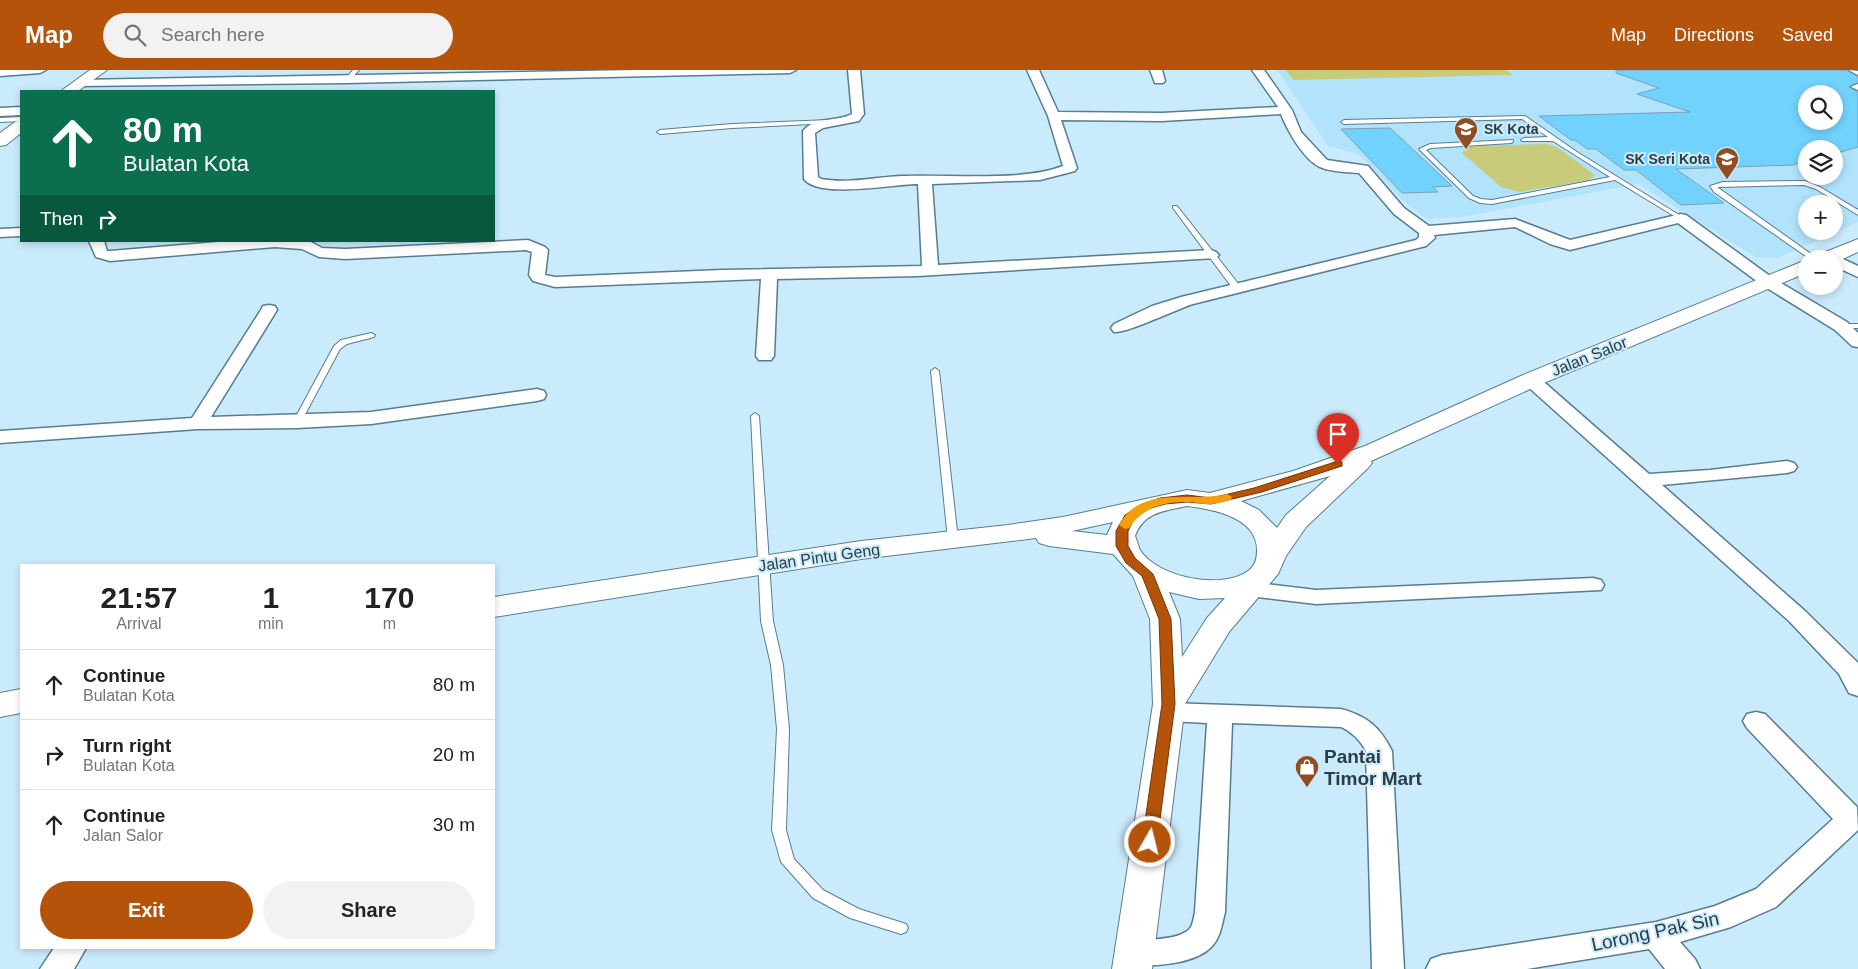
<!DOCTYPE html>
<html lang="en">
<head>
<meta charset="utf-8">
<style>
  body { margin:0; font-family:Helvetica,sans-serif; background:#f2f2f2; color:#222; height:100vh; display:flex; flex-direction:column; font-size:19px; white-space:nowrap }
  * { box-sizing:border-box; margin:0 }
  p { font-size:16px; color:#767676 }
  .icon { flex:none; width:28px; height:28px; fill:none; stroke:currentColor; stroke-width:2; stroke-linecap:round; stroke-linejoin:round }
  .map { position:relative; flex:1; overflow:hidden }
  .side { position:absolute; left:20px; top:494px; width:475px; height:385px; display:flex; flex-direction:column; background:#fff; border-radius:0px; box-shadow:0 2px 8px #0003 }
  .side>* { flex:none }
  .banner { position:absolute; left:20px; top:20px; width:475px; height:152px; border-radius:0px; box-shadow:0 2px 8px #0003; background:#0b6e4f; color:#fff; overflow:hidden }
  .controls { position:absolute; left:1798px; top:15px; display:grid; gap:10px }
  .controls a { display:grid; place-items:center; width:45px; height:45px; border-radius:50%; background:#fff; box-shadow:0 2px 8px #0003; font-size:25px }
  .pin { position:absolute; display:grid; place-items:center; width:42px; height:42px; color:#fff; margin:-51px -21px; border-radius:50% 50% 50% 0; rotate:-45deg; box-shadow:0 0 5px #0007 }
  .pin .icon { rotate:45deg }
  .me { position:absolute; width:55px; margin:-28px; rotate:8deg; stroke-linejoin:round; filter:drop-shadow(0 0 4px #0008) }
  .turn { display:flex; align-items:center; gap:18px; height:105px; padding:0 20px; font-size:22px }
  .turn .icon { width:65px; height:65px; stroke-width:2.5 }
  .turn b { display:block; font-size:35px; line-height:42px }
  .then { display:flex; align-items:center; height:48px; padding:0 20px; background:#0003; gap:10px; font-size:19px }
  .eta { display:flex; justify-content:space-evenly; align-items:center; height:85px; text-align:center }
  .eta b { font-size:30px; font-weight:800; line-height:35px }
  .cta { display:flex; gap:10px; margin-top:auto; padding:10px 20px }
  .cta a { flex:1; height:58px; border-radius:30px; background:#b45309; color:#fff; font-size:20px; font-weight:800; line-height:58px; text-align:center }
  .cta a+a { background:#f2f2f2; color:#222 }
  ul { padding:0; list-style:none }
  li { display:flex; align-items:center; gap:15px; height:70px; padding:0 20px; border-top:1px solid #e0e0e0 }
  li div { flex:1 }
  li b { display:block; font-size:19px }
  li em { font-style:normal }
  header { display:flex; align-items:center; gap:30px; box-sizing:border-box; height:70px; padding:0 25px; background:#b45309; color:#fff }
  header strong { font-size:24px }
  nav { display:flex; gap:28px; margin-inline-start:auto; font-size:18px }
  .search { width:350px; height:45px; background:#f2f2f2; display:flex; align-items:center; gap:12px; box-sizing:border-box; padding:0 18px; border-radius:28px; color:#767676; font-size:19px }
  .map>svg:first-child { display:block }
  .built { fill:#b1e3fd; fill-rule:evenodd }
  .green { fill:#c8cb7a }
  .building { fill:#72d2fe; stroke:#7aa2b6; fill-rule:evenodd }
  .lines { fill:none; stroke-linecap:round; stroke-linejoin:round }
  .lane-casing { stroke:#567d90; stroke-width:2 }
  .street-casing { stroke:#567d90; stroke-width:3 }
  .secondary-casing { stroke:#567d90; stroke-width:2 }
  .lane { fill:#fff; fill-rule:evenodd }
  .street { fill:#fff; fill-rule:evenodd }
  .secondary { fill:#fff; fill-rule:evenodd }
  .route { fill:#b45309; stroke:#753606 }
  .slow { fill:#f59e0b }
  .labels { text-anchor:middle; stroke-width:4; stroke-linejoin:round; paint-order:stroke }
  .far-poi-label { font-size:14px; font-weight:bold; fill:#2d3d46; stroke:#caebfc; text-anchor:start }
  .street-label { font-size:16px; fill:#2d3d46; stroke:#caebfc }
  .near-poi-label { font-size:19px; font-weight:bold; fill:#2d3d46; stroke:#caebfc; text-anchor:start }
  .near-street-label { font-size:19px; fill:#2d3d46; stroke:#caebfc }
</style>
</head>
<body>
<header>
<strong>Map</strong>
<div class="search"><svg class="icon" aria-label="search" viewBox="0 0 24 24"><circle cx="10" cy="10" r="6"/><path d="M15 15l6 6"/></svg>Search here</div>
<nav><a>Map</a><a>Directions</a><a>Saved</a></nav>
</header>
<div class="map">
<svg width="1858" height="899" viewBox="0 0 1858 899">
  <rect width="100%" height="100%" fill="#caebfc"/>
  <path class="built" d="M1277,0H1858V152L1778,188L1756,187L1638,114L1462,147L1427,149L1402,130L1360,85L1328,76ZM1806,24H1834V51H1806ZM1806,79H1834V106H1806ZM1806,134H1834V161H1806Z"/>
  <g class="green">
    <polygon points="1286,0 1506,0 1513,5 1293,10"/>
    <polygon points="1547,74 1557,77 1595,105 1589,110 1520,122 1501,117 1462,83 1468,76"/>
  </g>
  <g class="building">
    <path d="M1616,0H1847L1858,7V12L1849,17L1858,22V77L1834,84V79H1806V91L1793,95L1676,99L1724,133L1681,135L1636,100H1624L1596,79H1587L1575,70H1571L1539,46L1690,42L1637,24L1659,18L1616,3ZM1806,24H1834V51H1806Z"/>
    <polygon points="1390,58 1452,116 1433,117 1438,122 1402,123 1341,59"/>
  </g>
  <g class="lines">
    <g class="lane-casing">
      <g id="lane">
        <polygon points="353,0 359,0 349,11 345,11 345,9"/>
        <polygon points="1849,0 1858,1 1858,5 1850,1"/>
        <polygon points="1858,14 1858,20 1851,17 1852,16"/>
        <polygon points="1525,46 1577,82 1684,148 1679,149 1615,110 1492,134 1480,133 1469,128 1419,79 1430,74 1513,70 1513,72 1511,73 1431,78 1426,80 1473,126 1481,129 1492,130 1610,107 1553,71 1522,71 1521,70 1524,68 1548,67 1522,49 1344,54 1341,52 1344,50"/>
        <polygon points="21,47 21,51 0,52 0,48"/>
        <polygon points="829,50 831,51 831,53 732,58 660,64 657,62 660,60 732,54"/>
        <polygon points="1805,111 1820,117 1858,140 1858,145 1816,119 1804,115 1717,117 1818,189 1810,189 1714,122 1710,116 1723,112"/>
        <polygon points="1173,136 1177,136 1240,216 1240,220 1234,220 1173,138"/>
        <rect x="1838" y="254" width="20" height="4"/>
        <polygon points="371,263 375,265 374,267 347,274 340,279 301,352 300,354 294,354 293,352 334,276 341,270"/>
        <polygon points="935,298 939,301 958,470 953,473 948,470 931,301"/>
        <polygon points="755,343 759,346 773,551 783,595 789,659 786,760 794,789 823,820 859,839 906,854 908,858 906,862 901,864 850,848 813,828 781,792 772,760 777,659 771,595 761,551 751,346"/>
      </g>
    </g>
    <g class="street-casing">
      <g id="street">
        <polygon points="0,0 46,0 40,3 0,6"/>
        <polygon points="638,0 796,0 790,3 347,13 80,16 74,13 80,10"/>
        <path d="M848,0H860L864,44L859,51L823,58L815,63L818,107L821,109C848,114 875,107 902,106C946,104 1023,112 1063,96L1048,46L1027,0H1039L1058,42L1162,43L1278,37L1252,0H1264L1292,40L1301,62L1327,90L1368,96L1404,138L1429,156L1515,149L1570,170L1681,144L1686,145L1774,209L1847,252L1858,263V277L1852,276L1835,260L1762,215L1678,153L1570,180L1550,174L1515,157L1434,165L1435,168L1426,176L1193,234C1177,239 1125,264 1114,262L1111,258L1114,254L1152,236L1181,227L1416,170L1419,167V163L1394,144L1359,103C1346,102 1332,102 1320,97C1304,90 1287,60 1281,44L1162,51L1061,50L1077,98L1075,101L1040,110L932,114L938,195L1211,180L1216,182L1219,185L1216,188L918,206L777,209L774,286L771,290H759L756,286L761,209L555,217L533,211L529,205L532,182L526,180L345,189L319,187L302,179L275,177L110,191L96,187L89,171H104L107,181H110L230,171H309L322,178L345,179L528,170L545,177L548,180L545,205L555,207L722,200L922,196L918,114C894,114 819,129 804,109L803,61C815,46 837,52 852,44Z"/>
        <polygon points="1150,0 1162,0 1165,11 1163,13 1155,13"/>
        <polygon points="21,37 21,45 0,46 0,38"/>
        <polygon points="21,158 21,166 0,167 0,159"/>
        <polygon points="1834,185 1858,196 1858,207 1834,196 1834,189 1827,189"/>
        <polygon points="269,235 275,236 277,240 211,347 371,342 537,319 544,321 546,325 544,329 537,331 371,354 297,358 198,359 0,373 0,361 192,348 261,240 263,236"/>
        <polygon points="1531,305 1537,306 1649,404 1710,400 1787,391 1794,393 1797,397 1794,401 1787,403 1662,415 1805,541 1858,593 1858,626 1849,623 1839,604 1789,551 1525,314 1522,310 1525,306"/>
        <polygon points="1593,508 1601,510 1604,515 1601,520 1316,534 1249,526 1241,524 1238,519 1241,514 1249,512 1316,520"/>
        <path d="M1168,633L1341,639C1367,646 1380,657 1392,681L1404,899H1372L1366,681C1360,670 1352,662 1341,657L1232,653L1225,842C1222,853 1221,866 1213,875C1197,895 1145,899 1123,892L1119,883L1123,874C1140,868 1182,872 1191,857C1193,853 1194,847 1195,842L1207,653L1168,651L1159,649L1155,642L1159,635Z"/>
        <polygon points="1756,642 1765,644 1857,737 1858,760 1776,837 1731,857 1680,872 1695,889 1700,899 1665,899 1649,879 1527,899 1426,899 1431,889 1442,885 1656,852 1715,836 1756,819 1833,749 1747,658 1743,651 1747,644"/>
        <polygon points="54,878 86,878 74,899 40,899"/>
      </g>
    </g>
    <g class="secondary-casing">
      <g id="secondary">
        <polygon points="90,0 107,0 78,21 61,21"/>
        <polygon points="21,50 21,63 6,75 0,76 0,63 15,52"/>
        <polygon points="1858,169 1858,182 1834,193 1834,189 1815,189 1818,185"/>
        <path d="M1806,190V203L1539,315L1371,391L1372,393L1368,398L1306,457L1286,486L1278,504L1229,562L1185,634L1152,899H1112L1153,634L1150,549L1133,506L1113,484L1049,476L1039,473L1036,468L861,489L494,547V527L861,471L1008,455L1063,447L1187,420L1210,423L1293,401L1365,376L1523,305ZM1330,406L1286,445L1277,458L1259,440L1241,431ZM1187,436C1212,439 1258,447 1257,481C1257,489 1255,496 1248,501C1222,520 1158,508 1140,480C1138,476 1137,470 1135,466C1144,442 1164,441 1187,436ZM1113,452L1107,465L1072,461ZM1169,522L1199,529L1225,528L1207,548L1182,587L1180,549Z"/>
        <polygon points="21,619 21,643 0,647 0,623"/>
      </g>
    </g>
    <use href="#lane" class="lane"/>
    <use href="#street" class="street"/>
    <use href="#secondary" class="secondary"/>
  </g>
  <polygon class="route" points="1338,391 1342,392 1342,396 1262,422 1211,434 1187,432 1165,434 1148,439 1134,449 1128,461 1128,476 1135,488 1153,504 1171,549 1175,634 1157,772 1155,776 1150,778 1144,776 1142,772 1162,634 1159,549 1142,506 1126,493 1116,476 1116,461 1125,445 1140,435 1160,428 1187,425 1211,428 1254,418"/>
  <path class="slow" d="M1227,424L1232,427L1231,430C1225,431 1218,434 1211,434C1204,435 1195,432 1188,432C1164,431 1142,438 1129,458L1125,459L1119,455C1141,414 1191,433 1227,424Z"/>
  <defs>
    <g id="school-pin" transform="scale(1.25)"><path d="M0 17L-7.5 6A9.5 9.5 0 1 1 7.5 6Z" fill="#914c21" stroke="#caebfc"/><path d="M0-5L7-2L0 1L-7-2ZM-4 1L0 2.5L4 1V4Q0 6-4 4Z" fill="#fff"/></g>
    <g id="shop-pin" transform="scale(1.25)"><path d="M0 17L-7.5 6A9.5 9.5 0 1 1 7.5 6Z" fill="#914c21" stroke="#caebfc"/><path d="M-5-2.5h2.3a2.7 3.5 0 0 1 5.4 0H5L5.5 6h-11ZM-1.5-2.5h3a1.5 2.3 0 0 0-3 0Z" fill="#fff"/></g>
  </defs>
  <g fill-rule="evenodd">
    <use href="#school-pin" x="1466" y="59"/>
    <use href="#school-pin" x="1727" y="89"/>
    <use href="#shop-pin" x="1307" y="697"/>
  </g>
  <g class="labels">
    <g class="far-poi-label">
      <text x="1484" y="64">SK Kota</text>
      <text x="1710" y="94" text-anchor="end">SK Seri Kota</text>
    </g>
    <g class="street-label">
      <text transform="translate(1589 286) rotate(-22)" y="6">Jalan Salor</text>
      <text transform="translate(819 487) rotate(-8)" y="6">Jalan Pintu Geng</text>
    </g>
    <g class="near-poi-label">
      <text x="1324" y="693">Pantai<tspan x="1324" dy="22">Timor Mart</tspan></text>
    </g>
    <g class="near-street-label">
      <text transform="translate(1655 861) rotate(-12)" y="7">Lorong Pak Sin</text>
    </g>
  </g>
</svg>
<div class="controls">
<a><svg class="icon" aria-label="search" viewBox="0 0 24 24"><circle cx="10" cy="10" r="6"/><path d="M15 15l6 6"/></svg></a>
<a><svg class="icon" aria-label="layers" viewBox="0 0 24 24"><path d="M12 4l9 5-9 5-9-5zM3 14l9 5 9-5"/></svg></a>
<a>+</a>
<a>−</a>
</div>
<div class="pin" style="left:1338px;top:394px;background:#d93025"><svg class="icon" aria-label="arrive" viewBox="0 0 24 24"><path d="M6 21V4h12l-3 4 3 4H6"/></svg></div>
<svg class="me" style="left:1150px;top:772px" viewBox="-20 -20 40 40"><circle r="17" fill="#b45309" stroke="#fff" stroke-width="3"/><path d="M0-11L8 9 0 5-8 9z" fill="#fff"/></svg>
<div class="banner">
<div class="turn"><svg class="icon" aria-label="ahead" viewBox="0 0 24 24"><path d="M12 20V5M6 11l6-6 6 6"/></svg><div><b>80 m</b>Bulatan Kota</div></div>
<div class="then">Then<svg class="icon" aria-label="right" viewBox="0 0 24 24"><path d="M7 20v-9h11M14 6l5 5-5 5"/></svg></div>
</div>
<section class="side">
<div class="eta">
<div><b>21:57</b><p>Arrival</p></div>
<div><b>1</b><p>min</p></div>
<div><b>170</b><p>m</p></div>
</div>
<ul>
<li><svg class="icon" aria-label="ahead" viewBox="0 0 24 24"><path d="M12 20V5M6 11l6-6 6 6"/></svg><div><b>Continue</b><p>Bulatan Kota</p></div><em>80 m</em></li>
<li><svg class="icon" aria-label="right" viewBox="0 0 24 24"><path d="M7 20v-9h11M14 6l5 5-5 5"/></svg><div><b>Turn right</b><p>Bulatan Kota</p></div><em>20 m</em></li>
<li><svg class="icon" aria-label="ahead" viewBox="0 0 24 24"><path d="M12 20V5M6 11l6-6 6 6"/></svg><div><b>Continue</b><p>Jalan Salor</p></div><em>30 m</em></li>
</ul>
<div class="cta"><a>Exit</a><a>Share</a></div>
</section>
</div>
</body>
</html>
